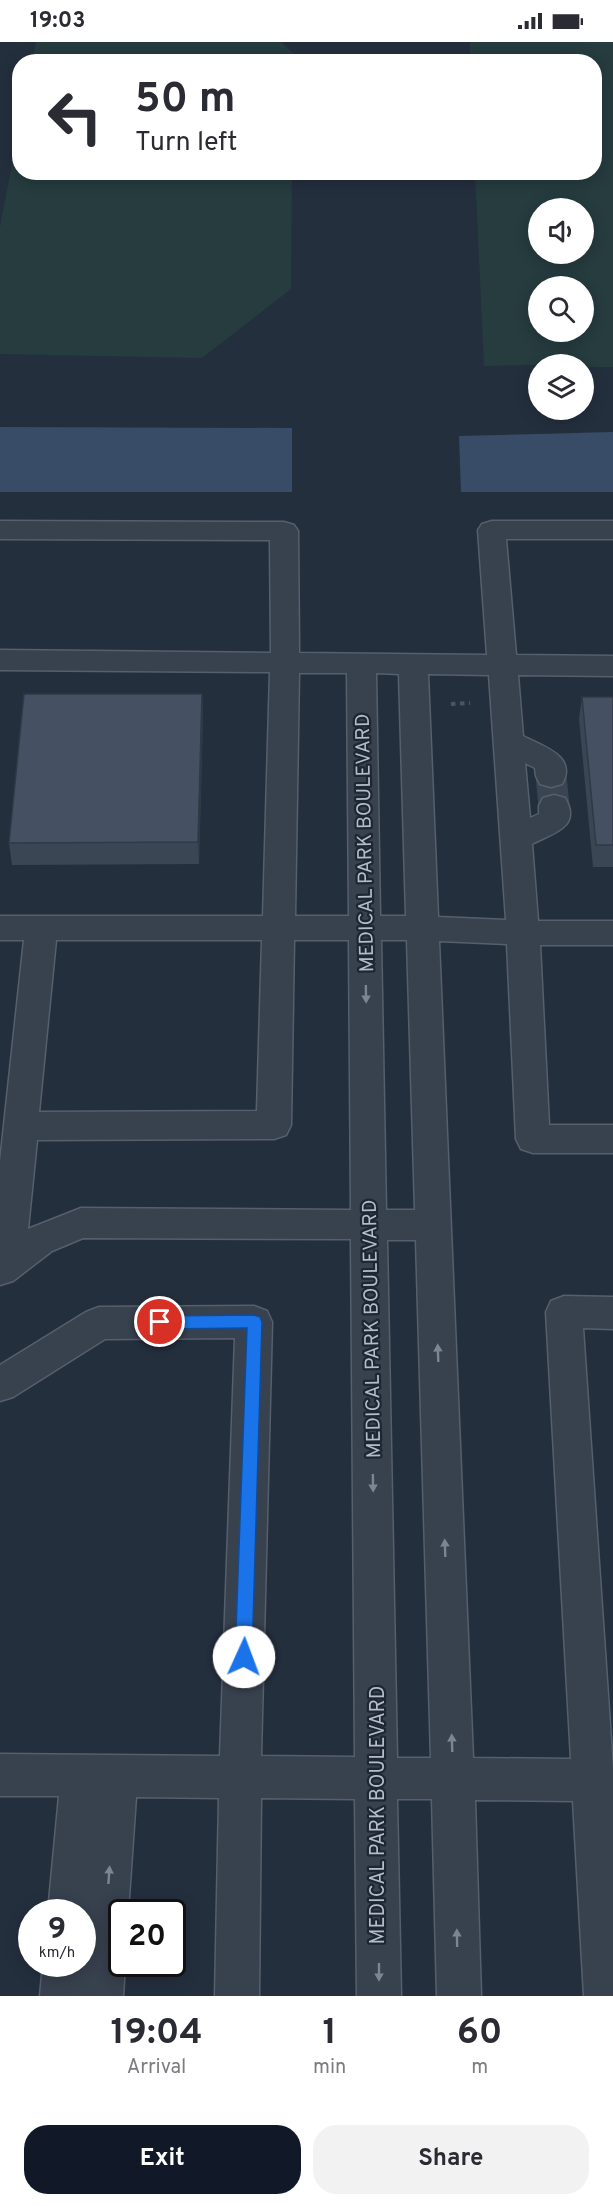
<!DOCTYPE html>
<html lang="en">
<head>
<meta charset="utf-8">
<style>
  body { margin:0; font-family:Overpass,sans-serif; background:#f2f2f3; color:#2b2b33; height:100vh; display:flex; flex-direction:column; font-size:22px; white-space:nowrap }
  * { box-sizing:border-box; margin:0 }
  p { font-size:20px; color:#7c7c81 }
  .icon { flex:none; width:33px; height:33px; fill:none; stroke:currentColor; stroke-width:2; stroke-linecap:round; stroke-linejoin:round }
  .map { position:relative; height:1954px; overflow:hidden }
  .sheet { display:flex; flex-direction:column; background:#fff; flex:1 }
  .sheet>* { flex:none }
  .guide { position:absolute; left:12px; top:12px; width:590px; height:126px; border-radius:24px; box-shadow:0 3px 15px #0003; background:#fff; color:#2b2b33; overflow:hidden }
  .controls { position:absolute; left:528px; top:156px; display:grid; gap:12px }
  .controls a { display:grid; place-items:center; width:66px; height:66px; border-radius:50%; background:#fff; box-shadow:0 3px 15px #0003; font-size:30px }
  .speed { position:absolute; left:18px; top:1857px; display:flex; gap:12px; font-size:30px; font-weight:700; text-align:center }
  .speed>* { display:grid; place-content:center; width:78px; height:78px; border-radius:50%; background:#fff; box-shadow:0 3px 15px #0003; line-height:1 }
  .speed small { font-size:15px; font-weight:400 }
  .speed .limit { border:3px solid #111; border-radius:9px; background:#fff; color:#111 }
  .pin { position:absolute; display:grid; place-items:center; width:51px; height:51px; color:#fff; margin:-26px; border:3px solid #fff; border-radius:50%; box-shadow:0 2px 6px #0007 }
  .me { position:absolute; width:66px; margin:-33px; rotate:2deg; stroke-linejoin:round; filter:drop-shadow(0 0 4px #0008) }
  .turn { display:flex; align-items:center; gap:21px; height:126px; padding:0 24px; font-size:27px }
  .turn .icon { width:78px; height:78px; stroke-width:2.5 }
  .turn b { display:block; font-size:42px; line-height:51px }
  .eta { display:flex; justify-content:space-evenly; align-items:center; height:102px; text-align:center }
  .eta b { font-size:36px; font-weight:700; line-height:42px }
  .primary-button { display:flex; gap:12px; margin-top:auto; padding:12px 24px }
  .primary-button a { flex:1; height:69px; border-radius:24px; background:#111827; color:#fff; font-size:24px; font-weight:700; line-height:69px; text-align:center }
  .primary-button a+a { background:#f2f2f3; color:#2b2b33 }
  .status { display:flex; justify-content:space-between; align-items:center; height:42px; padding:0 30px; background:#fff; direction:ltr }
  .status svg { height:16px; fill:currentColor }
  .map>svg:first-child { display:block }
  .green { fill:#263c3f; fill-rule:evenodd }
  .water { fill:#394c67 }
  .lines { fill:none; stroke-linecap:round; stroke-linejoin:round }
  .minor-tunnel { stroke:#3a4453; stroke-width:31; stroke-dasharray:31 16; stroke-linecap:butt }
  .minor-casing { stroke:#565f6c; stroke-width:3 }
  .path { stroke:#44595c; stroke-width:4; stroke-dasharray:4.5 4.5; stroke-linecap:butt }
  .minor { fill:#38414e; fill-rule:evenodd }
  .wall { fill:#3b4654 }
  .shaded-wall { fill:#303945 }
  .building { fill:#455162; stroke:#303945; stroke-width:1.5 }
  .oneway { fill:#7c8592 }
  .route { fill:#1a73e8; stroke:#114b97; stroke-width:1.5 }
  .labels { text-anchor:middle; stroke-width:4.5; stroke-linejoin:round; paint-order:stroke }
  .street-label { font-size:20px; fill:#b4bcc9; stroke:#1d2633 }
</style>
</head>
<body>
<div class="status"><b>19:03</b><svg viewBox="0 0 49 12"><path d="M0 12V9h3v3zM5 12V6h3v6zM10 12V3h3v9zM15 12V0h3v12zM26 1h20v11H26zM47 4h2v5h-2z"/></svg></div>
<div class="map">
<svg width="613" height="1954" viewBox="0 0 613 1954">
  <rect width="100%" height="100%" fill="#242f3e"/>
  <g class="green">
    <polygon points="36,0 281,0 293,11 293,19 32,19"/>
    <path d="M470,0H613V325H584V322L484,324L475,131L594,130V20L470,19ZM538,166H584V212H538ZM538,244H584V290H538Z"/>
    <polygon points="19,85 20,130 292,131 291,247 202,316 0,312 0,185"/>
  </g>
  <g class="water">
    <polygon points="0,385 292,386 292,450 0,450"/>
    <polygon points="613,390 613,450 461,450 459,394"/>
  </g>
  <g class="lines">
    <polyline class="minor-tunnel" points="551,734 554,764"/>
    <g class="minor-casing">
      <path id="minor" d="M0,479L284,480L294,483L298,489L299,611L487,613L478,488L482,482L492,479H613V497H506L516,613L613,614V634L518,633L523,694C542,704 578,714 562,742L551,745L540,742L536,734L535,726L525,721L530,776L539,772V764L543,756L554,753L565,756C582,785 553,791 532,802L538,879H613V903H540L549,1083H613V1111H533L521,1107L516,1097L507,902L439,899L473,1716L571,1717L546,1270L551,1259L564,1254L613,1255V1287L583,1286L613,1727V1954H584L573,1759L475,1758L481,1954H437L432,1757H397L401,1954H357L355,1757L261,1756L259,1954H215L219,1756L136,1755L128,1870H122V1922H125L123,1954H40L43,1922H82V1870H48L59,1754H0V1712L220,1714L235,1296L105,1297L13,1355L0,1359V1323L86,1270L99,1265L254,1264L267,1269L272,1280L261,1714L355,1715L351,1197L83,1196L52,1209L13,1239L0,1243V1120L24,898H0V874H263L270,630L0,628V608L271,611L270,498L0,497ZM299,631H347L349,874H295ZM376,631L399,632L406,874H380ZM428,632L489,633L506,878L438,875ZM56,898H262L257,1069L39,1070ZM294,898H349L351,1168L81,1166L28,1187L37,1098L274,1097L286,1093L291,1083ZM381,898H407L415,1168H386ZM387,1198H416L431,1716H397Z"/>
    </g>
    <polyline class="path" points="451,662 470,661"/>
    <use href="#minor" class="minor"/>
  </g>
  <g class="wall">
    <polygon points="202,652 203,674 199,822 12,823 9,801"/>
    <polygon points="582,655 613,655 613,825 593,825 579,677"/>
  </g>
  <polygon class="shaded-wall" points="202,652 203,674 199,822 198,800"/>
  <g class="building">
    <polygon points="24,652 202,652 198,800 9,801"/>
    <polygon points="582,655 613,655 613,803 596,803"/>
  </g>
  <defs><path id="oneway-solid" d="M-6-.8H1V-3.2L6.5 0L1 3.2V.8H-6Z" transform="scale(1.5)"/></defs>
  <g class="oneway">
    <use href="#oneway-solid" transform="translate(366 952) rotate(89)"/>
    <use href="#oneway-solid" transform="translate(438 1311) rotate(-92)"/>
    <use href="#oneway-solid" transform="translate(373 1441) rotate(89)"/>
    <use href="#oneway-solid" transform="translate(445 1506) rotate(-92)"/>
    <use href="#oneway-solid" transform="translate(452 1701) rotate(-92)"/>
    <use href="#oneway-solid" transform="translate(109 1833) rotate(-86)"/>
    <use href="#oneway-solid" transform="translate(457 1896) rotate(-91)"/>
    <use href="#oneway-solid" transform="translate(379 1930) rotate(90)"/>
  </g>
  <polygon class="route" points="254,1273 260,1275 262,1280 252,1615 250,1621 244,1623 238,1621 235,1615 247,1286 160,1287 155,1285 153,1280 155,1275 160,1274"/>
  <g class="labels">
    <g class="street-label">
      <text transform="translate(364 801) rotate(-91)" y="7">MEDICAL PARK BOULEVARD</text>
      <text transform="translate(371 1287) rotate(-91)" y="7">MEDICAL PARK BOULEVARD</text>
      <text transform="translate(377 1773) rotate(-90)" y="7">MEDICAL PARK BOULEVARD</text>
    </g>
  </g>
</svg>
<div class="controls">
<a><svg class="icon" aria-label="sound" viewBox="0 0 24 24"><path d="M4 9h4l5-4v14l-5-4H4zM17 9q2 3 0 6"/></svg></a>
<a><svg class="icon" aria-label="search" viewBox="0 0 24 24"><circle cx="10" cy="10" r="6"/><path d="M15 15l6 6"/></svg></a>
<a><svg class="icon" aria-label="layers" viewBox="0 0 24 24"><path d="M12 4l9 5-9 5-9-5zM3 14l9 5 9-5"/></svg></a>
</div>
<div class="speed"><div>9<small>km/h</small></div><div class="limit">20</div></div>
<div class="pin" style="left:160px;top:1280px;background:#d93025"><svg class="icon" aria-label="arrive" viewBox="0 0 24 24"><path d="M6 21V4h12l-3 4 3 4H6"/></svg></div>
<svg class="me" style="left:244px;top:1615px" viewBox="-20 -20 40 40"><circle r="19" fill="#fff"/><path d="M0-13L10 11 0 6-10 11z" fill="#1a73e8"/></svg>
<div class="guide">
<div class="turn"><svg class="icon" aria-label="left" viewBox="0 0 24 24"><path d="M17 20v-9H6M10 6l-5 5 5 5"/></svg><div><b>50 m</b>Turn left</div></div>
</div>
</div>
<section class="sheet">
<div class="eta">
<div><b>19:04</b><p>Arrival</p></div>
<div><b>1</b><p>min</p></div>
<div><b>60</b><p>m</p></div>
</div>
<div class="primary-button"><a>Exit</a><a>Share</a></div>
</section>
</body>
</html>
